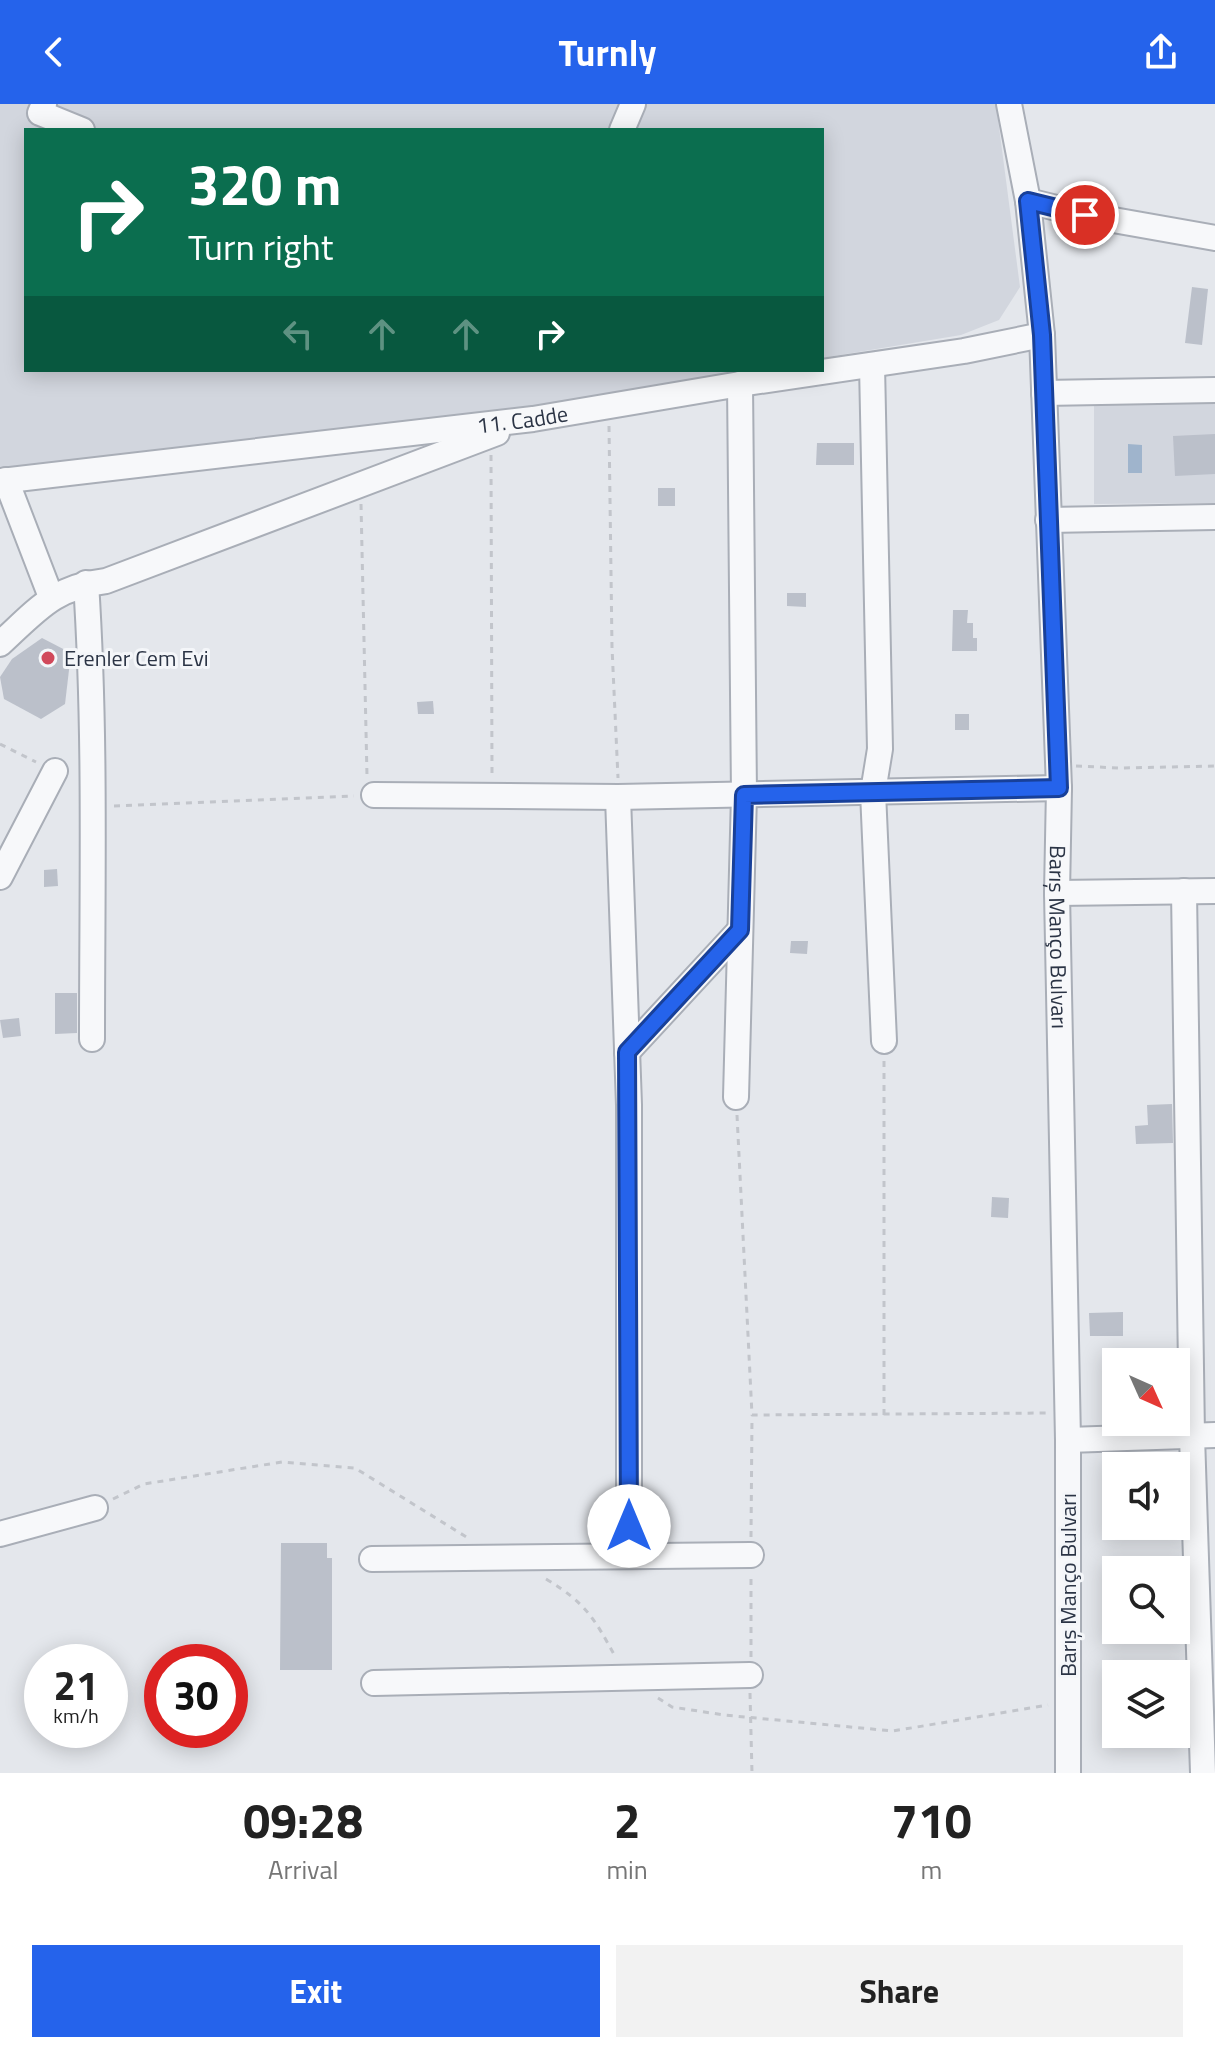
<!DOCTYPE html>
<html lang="en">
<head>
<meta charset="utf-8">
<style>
  body { margin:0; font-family:"Titillium Web",sans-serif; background:#f2f2f2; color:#222; height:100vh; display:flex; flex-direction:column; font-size:30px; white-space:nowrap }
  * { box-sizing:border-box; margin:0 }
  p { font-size:26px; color:#767676 }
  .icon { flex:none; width:44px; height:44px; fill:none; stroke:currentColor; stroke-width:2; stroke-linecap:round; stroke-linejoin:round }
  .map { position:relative; height:1669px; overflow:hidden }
  .side { display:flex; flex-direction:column; background:#fff; flex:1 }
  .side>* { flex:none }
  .hud { position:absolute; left:24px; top:24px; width:800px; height:244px; border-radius:0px; box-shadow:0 4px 20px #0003; background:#0b6e4f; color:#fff; overflow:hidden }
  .needle { width:52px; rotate:135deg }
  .controls { position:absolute; left:1102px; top:1244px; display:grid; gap:16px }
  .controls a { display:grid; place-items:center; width:88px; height:88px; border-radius:0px; background:#fff; box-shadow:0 4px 20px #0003; font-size:40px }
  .speed { position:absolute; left:24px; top:1540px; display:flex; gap:16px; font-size:40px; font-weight:700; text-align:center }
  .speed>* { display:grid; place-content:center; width:104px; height:104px; border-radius:50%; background:#fff; box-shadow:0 4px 20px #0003; line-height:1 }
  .speed small { font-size:20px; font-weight:400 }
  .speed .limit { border:12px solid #d22; background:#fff; color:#111 }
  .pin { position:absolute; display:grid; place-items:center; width:68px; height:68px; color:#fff; margin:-34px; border:4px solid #fff; border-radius:50%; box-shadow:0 2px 8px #0007 }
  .me { position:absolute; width:88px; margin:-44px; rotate:0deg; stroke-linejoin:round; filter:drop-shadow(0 0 6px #0008) }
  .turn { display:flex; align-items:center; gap:28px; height:168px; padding:0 32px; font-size:36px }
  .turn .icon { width:104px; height:104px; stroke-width:2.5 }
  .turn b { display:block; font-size:56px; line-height:68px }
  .lanes { display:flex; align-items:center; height:76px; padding:0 32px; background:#0003; justify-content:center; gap:40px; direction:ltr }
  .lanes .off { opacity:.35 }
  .eta { display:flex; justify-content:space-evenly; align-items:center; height:136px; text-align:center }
  .eta b { font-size:48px; font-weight:700; line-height:56px }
  .cta { display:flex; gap:16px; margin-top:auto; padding:16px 32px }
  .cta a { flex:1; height:92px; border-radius:0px; background:#2563eb; color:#fff; font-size:32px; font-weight:700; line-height:92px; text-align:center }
  .cta a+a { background:#f2f2f2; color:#222 }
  header { display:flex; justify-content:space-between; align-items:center; height:104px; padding:0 32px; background:#2563eb; color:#fff; font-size:36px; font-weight:700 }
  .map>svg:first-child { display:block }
  .built { fill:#d2d6de }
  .water { fill:#9fb4cc }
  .building { fill:#bbc0ca }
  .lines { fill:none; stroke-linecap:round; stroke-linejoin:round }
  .minor-casing { stroke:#a9aeb7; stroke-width:28 }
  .path { stroke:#c2c5cb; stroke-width:3; stroke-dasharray:6 6; stroke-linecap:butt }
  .minor { stroke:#f7f8fa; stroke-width:24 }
  .route-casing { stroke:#184099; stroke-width:20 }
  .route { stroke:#2563eb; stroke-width:14 }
  .poi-dot { fill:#d1495b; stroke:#f4f6f9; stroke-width:3 }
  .labels { text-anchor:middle; stroke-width:6; stroke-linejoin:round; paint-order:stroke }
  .street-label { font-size:22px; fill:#2b3445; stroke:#f4f6f9 }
  .poi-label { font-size:22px; fill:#2b3445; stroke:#f4f6f9; text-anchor:start }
</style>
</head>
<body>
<header><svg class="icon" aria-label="back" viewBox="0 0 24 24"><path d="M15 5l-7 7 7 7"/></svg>Turnly<svg class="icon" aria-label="share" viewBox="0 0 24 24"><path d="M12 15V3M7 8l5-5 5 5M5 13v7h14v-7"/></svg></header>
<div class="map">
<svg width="1215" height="1669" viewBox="0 0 1215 1669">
  <rect width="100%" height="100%" fill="#e4e7ec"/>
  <g class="built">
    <polygon points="0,0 996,0 1020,183 999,216 961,231 822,254 822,26 26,26 26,266 748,266 535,304 0,364"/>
    <polygon points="1215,298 1215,399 1094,400 1094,300"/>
  </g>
  <polygon class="water" points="1128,340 1142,341 1142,369 1128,369"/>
  <g class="building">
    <polygon points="1192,183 1208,185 1202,241 1185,239"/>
    <polygon points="1215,330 1215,370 1175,372 1173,332"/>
    <polygon points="817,339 854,339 854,361 816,361"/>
    <rect x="658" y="384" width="17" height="18"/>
    <polygon points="787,489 806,489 806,503 787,502"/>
    <polygon points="953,506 968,506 967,519 973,519 973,534 977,534 977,547 952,547"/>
    <polygon points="42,534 71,549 65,600 41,615 4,595 0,573 12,555"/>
    <polygon points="433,597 434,610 418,610 417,598"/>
    <rect x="955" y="610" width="14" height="16"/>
    <polygon points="57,765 58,782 44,783 44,766"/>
    <polygon points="791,837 808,837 807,850 790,849"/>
    <polygon points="55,889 77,889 77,929 55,930"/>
    <polygon points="19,914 21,932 3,934 0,916"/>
    <polygon points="1172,1000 1173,1039 1136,1040 1135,1022 1148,1021 1147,1001"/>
    <polygon points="992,1093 1009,1094 1008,1114 991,1113"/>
    <polygon points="1123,1208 1123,1232 1090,1232 1089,1209"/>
    <polygon points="281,1439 327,1439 327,1454 332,1454 332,1566 280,1566"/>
  </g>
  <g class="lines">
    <g class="minor-casing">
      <g id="minor">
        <polyline points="44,0 40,9 82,26"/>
        <path id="s1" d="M1009,0L1028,97L1042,231L1059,684L1057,789L1068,1336V1669"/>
        <polyline points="622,26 633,0"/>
        <polyline points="1028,97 1085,111 1215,134"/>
        <polyline points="872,261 880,645 873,688 884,937"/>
        <polyline points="1044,289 1215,286"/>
        <polyline points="6,376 51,493"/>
        <path id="s2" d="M0,377L533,315L740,280L964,247L1042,231"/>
        <polyline points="1048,416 1215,413"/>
        <path d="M86,479C96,631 92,783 92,935"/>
        <path d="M0,540C37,506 54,483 106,477L497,329"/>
        <polyline points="374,691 618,693 1059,684"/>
        <polyline points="618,693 629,1001 629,1452"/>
        <polyline points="0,773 55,667"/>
        <polyline points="1184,787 1192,1332 1203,1669"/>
        <polyline points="1057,789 1215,787"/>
        <polyline points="627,948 740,826"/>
        <polyline points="736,993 744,691 740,280"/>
        <polyline points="1068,1336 1215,1331"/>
        <polyline points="0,1430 95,1404"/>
        <polyline points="372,1455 751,1451"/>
        <polyline points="374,1579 750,1571"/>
      </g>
    </g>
    <g class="path">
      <polyline points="609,322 612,543 618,674"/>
      <polyline points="491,351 492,671"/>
      <polyline points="361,400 367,672"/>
      <polyline points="0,640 36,658"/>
      <polyline points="1076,662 1119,664 1215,662"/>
      <polyline points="114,702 354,692"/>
      <polyline points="737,1011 752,1311 1048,1309"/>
      <polyline points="884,1311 884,955"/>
      <polyline points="113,1395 144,1380 282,1358 355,1364 468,1434"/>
      <polyline points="751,1433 752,1313"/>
      <path d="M546,1475C586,1499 594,1514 616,1554"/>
      <polyline points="751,1553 751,1469"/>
      <polyline points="750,1589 752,1669"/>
      <polyline points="658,1594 672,1603 724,1611 893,1627 1048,1601"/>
    </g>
    <use href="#minor" class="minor"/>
  </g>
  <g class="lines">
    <g class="route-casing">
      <polyline id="route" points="629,1422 627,948 740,826 744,691 1059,684 1042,231 1028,97 1085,111"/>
    </g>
    <use href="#route" class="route"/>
  </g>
  <circle class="poi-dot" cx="48" cy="554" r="8"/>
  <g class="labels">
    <g class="street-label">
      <text dy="8" stroke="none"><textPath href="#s2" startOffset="526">11. Cadde</textPath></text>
      <text dy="8" stroke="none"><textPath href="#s1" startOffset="836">Barış Manço Bulvarı</textPath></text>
      <text transform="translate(1068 1481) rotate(-90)" y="8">Barış Manço Bulvarı</text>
    </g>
    <g class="poi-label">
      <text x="64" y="562">Erenler Cem Evi</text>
    </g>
  </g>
</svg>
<div class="controls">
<a><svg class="needle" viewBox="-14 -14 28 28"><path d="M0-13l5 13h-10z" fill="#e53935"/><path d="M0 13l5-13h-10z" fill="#767676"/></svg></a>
<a><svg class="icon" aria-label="sound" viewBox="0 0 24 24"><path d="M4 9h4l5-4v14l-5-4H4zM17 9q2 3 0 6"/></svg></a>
<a><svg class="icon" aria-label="search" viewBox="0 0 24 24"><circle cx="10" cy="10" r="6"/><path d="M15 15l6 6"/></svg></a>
<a><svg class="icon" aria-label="layers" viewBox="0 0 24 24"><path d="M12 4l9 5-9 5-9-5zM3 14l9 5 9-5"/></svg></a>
</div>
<div class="speed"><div>21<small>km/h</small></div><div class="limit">30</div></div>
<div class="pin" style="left:1085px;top:111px;background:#d93025"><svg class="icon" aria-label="arrive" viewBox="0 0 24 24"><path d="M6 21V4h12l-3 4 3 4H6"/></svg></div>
<svg class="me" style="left:629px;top:1422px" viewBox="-20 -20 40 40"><circle r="19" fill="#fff"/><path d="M0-13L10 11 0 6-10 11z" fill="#2563eb"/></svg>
<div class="hud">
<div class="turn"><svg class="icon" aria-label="right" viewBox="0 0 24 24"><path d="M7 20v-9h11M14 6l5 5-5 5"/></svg><div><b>320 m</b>Turn right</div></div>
<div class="lanes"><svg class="icon off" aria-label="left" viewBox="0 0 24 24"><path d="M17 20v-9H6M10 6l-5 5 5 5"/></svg><svg class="icon off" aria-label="ahead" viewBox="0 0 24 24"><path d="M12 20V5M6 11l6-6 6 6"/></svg><svg class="icon off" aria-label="ahead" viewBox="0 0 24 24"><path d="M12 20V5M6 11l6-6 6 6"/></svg><svg class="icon" aria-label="right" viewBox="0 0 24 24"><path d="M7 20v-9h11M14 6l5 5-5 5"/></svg></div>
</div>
</div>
<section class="side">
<div class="eta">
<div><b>09:28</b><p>Arrival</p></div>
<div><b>2</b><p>min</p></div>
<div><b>710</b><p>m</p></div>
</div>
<div class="cta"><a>Exit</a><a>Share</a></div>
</section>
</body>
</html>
